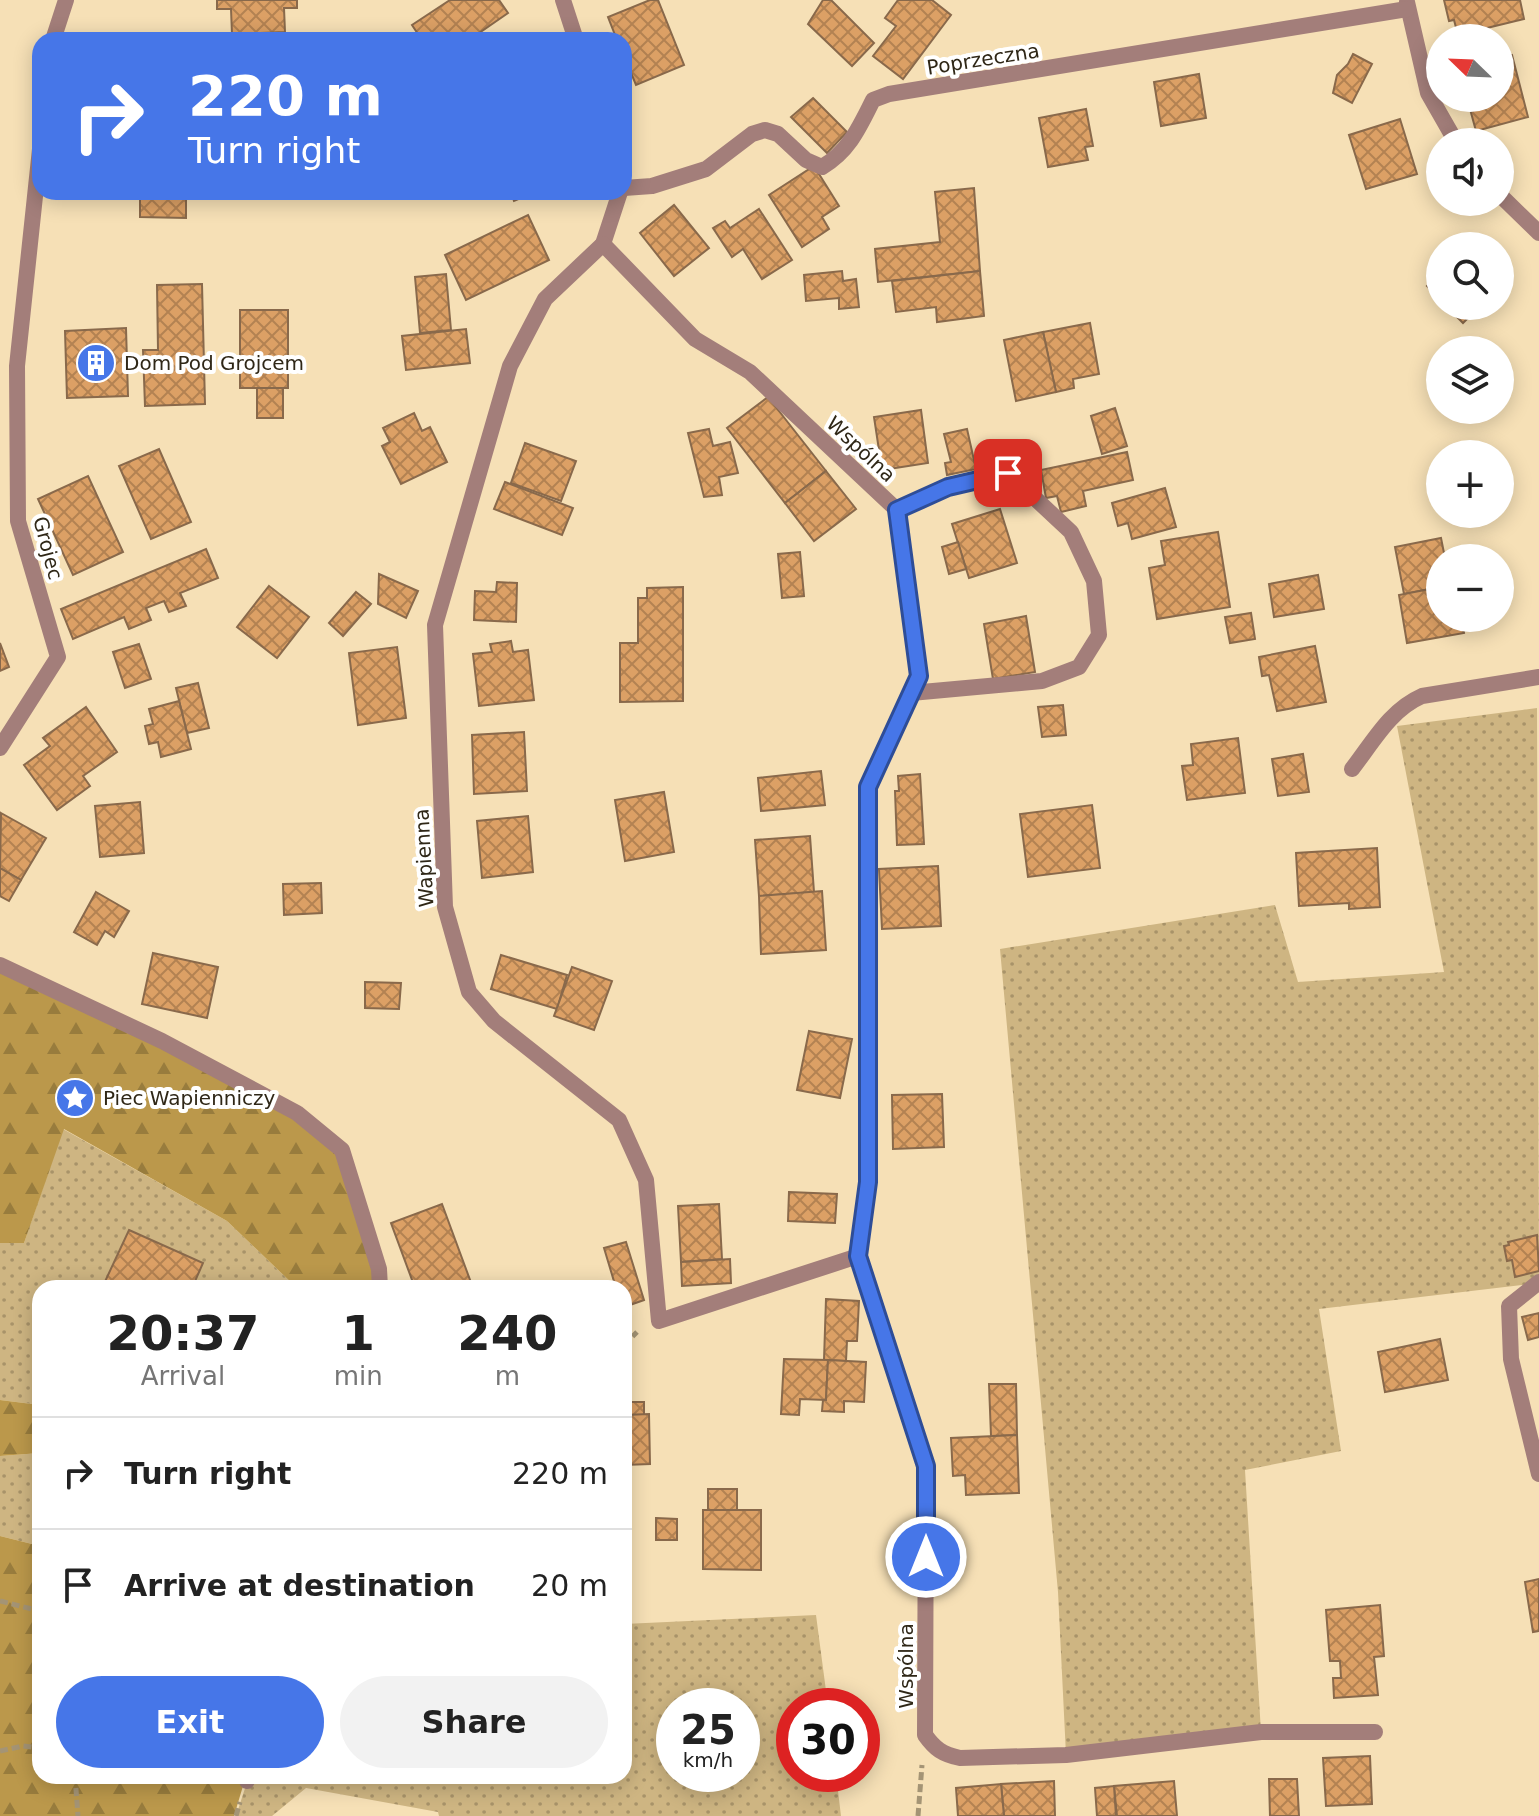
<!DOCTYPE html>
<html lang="en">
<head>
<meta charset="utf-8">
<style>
  body { margin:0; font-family:"DejaVu Sans",sans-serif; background:#f2f2f2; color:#222; height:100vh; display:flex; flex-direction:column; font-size:30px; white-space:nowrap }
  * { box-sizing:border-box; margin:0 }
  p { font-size:26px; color:#767676 }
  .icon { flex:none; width:44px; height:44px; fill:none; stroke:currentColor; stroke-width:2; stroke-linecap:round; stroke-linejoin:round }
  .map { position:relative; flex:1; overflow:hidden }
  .side { position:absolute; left:32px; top:1280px; width:600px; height:504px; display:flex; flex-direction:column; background:#fff; border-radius:24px; box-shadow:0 4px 20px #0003 }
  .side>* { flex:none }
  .banner { position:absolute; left:32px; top:32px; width:600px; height:168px; border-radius:24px; box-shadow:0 4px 20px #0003; background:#4676e8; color:#fff; overflow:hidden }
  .needle { width:52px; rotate:293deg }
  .tools { position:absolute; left:1426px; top:24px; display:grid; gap:16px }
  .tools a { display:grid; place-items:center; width:88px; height:88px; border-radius:50%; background:#fff; box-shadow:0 4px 20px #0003; font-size:40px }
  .speed { position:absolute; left:656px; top:1688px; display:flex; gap:16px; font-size:40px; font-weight:700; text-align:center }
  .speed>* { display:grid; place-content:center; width:104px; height:104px; border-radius:50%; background:#fff; box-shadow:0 4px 20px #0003; line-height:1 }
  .speed small { font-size:20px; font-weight:400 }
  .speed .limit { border:12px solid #d22; background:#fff; color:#111 }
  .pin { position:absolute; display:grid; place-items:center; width:68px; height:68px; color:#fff; margin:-34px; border-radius:16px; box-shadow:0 4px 12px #0006 }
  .me { position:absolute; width:88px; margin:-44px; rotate:0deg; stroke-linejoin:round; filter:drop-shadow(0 0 6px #0008) }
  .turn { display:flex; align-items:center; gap:28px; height:168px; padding:0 24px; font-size:36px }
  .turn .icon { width:104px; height:104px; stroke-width:2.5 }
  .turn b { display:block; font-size:56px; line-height:68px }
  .eta { display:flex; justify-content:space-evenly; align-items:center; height:136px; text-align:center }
  .eta b { font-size:48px; font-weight:700; line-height:56px }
  .button { display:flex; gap:16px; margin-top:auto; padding:16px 24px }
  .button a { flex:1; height:92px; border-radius:48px; background:#4676e8; color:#fff; font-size:32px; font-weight:700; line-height:92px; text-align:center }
  .button a+a { background:#f2f2f2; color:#222 }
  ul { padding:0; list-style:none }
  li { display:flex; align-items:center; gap:24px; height:112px; padding:0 24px; border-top:2px solid #e0e0e0 }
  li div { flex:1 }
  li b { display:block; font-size:30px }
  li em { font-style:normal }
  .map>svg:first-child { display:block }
  .green { fill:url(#green-dots); fill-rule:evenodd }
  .forest { fill:url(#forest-firs) }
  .building { fill:url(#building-cross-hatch); stroke:#89694b; stroke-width:2 }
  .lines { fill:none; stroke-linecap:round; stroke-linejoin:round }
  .path { stroke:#a49475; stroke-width:5; stroke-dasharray:8 4; stroke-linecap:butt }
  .service { stroke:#a37e7a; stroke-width:16 }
  .minor { stroke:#a37e7a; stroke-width:16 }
  .route-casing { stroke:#2e4d97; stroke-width:20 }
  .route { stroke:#4676e8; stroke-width:14 }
  .labels { text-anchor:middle; stroke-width:8; stroke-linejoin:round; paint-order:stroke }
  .street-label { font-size:20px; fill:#2f2717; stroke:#fff }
  .poi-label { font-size:20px; fill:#2f2717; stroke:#fff; text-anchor:start }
</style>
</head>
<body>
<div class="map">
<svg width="1539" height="1816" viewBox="0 0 1539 1816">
  <defs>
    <pattern id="green-dots" width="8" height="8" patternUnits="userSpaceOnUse" patternTransform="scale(2)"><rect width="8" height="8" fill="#ceb582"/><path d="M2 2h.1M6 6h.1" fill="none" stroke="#a89369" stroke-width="1.8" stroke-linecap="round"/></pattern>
    <pattern id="forest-firs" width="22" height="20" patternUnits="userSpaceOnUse" patternTransform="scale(2)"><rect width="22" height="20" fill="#bb984b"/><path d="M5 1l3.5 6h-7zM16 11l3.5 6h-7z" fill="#987c3d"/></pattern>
    <pattern id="building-cross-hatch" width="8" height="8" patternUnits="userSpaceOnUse" patternTransform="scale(2)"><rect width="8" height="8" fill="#dca065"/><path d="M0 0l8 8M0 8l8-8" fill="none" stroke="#b38252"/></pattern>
  </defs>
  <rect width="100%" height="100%" fill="#f6e0b6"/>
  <g class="green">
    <polygon points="1537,708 1539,1283 1319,1309 1341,1451 1245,1470 1261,1732 1066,1755 1058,1592 1000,949 1275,905 1298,982 1444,972 1397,726"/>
    <polygon points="63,1129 227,1221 297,1288 40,1288 40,1405 0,1400 0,1243 24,1243"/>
    <polygon points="40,1453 40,1546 0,1536 0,1456"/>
    <path d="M816,1615L828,1706H794V1774H836L841,1816H439L438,1812L306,1788L272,1816H236L249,1776H624V1624ZM674,1706H742V1774H674Z"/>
  </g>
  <g class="forest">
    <polygon points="0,965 297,1113 342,1150 380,1288 297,1288 227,1221 64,1129 24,1243 0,1243"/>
    <polygon points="0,1400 40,1405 40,1453 0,1456"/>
    <polygon points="0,1536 40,1546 40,1776 246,1776 234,1816 0,1816"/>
  </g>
  <g class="building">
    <polygon points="217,0 297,0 297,8 284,8 285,32 232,34 231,9 217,9"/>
    <polygon points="450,0 499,0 508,13 469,40 422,40 412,25"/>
    <polygon points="650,0 658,0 684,65 636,85 624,56 624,40 617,40 608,17"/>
    <polygon points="823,0 831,0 874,43 852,66 808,24"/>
    <polygon points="898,0 932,0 951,15 903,79 873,56 896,26 885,18"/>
    <polygon points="1444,0 1520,0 1524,19 1458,35 1454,20 1449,21"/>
    <polygon points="1353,54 1372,64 1352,103 1333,93 1337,75 1348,64"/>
    <polygon points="1512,55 1528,117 1476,131 1467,98 1500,98 1500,59"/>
    <polygon points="1199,74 1206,118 1161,126 1154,82"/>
    <polygon points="813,98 847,132 827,153 791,117"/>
    <polygon points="1086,109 1093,146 1085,147 1088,160 1048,167 1039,118"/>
    <polygon points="1400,119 1417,174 1366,189 1349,135"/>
    <polygon points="814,166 839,206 822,217 829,229 802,247 769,195"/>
    <polygon points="974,188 980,271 878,282 875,249 940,242 935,192"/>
    <polygon points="140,192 186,192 186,218 140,217"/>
    <polygon points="511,192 535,192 514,201"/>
    <polygon points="674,205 709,248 674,276 640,233"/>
    <polygon points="759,209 792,260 762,279 743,249 732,257 713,228 725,221 730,228"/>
    <polygon points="528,215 549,260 466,300 445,255"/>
    <polygon points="842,271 843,281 856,279 859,307 839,309 839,298 806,301 804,275"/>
    <polygon points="980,271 984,316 937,322 936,307 896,312 892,281"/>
    <polygon points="1440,273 1440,300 1427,286"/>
    <polygon points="446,274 451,330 420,333 415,277"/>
    <polygon points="202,284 205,404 145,406 143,350 158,350 157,285"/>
    <polygon points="1446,306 1480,306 1463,323"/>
    <rect x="240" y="310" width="48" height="78"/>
    <polygon points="1090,323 1099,374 1073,379 1074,388 1056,392 1043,332"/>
    <polygon points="126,328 128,396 67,398 65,331"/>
    <polygon points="466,329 470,363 406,370 402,336"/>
    <polygon points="1043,332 1056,392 1016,401 1004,340"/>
    <rect x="257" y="388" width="26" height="30"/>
    <polygon points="768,397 826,471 785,503 727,428"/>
    <polygon points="1115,408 1127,446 1102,454 1091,416"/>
    <polygon points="921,410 928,463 882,470 874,417"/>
    <polygon points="414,413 422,431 430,427 447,462 401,484 382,446 390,442 383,428"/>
    <polygon points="709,429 713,446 730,442 738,473 719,477 722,495 704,497 688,433"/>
    <polygon points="967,429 976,469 947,475 945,463 951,462 944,434"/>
    <polygon points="525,443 576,461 561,501 511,483"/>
    <polygon points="159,449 191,522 151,539 119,466"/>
    <polygon points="1127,452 1133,480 1083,491 1086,506 1061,512 1057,496 1046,498 1041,470"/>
    <polygon points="826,471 856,509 814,541 785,503"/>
    <polygon points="88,476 123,552 73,575 38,499"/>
    <polygon points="505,482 573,508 562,535 494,509"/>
    <polygon points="1165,488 1176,527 1132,539 1128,523 1118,526 1112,503"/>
    <polygon points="1000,509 1017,563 969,578 952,524"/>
    <polygon points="1218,532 1230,607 1157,619 1149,568 1165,565 1161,541"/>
    <polygon points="1441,538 1445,558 1440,558 1440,587 1404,594 1395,547"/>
    <polygon points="958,542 966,569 949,574 942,547"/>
    <polygon points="206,549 218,578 180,593 186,606 169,612 164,601 146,608 151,620 129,629 124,617 73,639 61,609"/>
    <polygon points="800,552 804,596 782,598 778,554"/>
    <polygon points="379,574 418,591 406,618 378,604"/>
    <polygon points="1318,575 1324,609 1274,617 1269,584"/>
    <polygon points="497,582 517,583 516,622 474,620 475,591 496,592"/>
    <polygon points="269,586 309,617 277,658 237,627"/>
    <polygon points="683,587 683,701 620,702 620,643 638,643 638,598 647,598 647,588"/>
    <polygon points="1440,587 1440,618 1462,618 1464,633 1407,643 1399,595"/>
    <polygon points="356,592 371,604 343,636 329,623"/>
    <polygon points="1251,613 1255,639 1230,643 1225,617"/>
    <polygon points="1026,616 1035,672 993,679 984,624"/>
    <polygon points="511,641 513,652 528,650 534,700 479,706 473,654 492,652 490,644"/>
    <polygon points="0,643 9,667 0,671"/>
    <polygon points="139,644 151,679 125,688 113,652"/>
    <polygon points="1315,646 1326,702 1277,711 1269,675 1262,676 1259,657"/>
    <polygon points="397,647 406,718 358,725 349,653"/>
    <polygon points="198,683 209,728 187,733 176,688"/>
    <polygon points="179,701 191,749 161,757 158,742 149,744 145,726 153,724 149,709"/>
    <polygon points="1063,705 1066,735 1042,737 1038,707"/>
    <polygon points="86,707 117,752 83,776 90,786 57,810 24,765 50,746 43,738"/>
    <polygon points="524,732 527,791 474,794 472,735"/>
    <polygon points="1238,738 1245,793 1187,800 1182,766 1193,765 1191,744"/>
    <polygon points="1303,754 1309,792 1278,796 1272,759"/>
    <polygon points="821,771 825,805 761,811 758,778"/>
    <polygon points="920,774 924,844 897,845 895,791 899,791 898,776"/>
    <polygon points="664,792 674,852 625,861 615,800"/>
    <polygon points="140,802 144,853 100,857 95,806"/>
    <polygon points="1092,805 1100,868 1028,877 1020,814"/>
    <polygon points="1,813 46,838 21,880 0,868"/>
    <polygon points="528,816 533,872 482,878 477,821"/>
    <polygon points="810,836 814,892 759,896 755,840"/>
    <polygon points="1377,848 1380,907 1349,909 1349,903 1299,906 1296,853"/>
    <polygon points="938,866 941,926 882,929 879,869"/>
    <polygon points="0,868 21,880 9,901 0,896"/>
    <polygon points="321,883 322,913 284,915 283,884"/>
    <polygon points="822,891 826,950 761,954 759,896"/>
    <polygon points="96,892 129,911 114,937 105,931 97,945 74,932"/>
    <polygon points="153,953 218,967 207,1018 142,1004"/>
    <polygon points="501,955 567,975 557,1009 491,989"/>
    <polygon points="572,967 612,981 594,1030 554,1016"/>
    <polygon points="365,982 401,983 399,1009 365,1008"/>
    <polygon points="809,1031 852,1039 840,1098 797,1090"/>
    <polygon points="942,1094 944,1147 893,1149 892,1095"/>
    <polygon points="789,1192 837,1194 835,1223 788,1221"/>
    <polygon points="442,1204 473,1288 415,1288 391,1223"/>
    <polygon points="719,1204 722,1259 681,1262 678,1206"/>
    <polygon points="129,1230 203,1263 192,1288 102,1288"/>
    <polygon points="1537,1235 1539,1271 1515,1277 1512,1260 1507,1261 1504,1246 1509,1245 1508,1242"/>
    <polygon points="626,1242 644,1300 624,1307 624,1288 616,1288 604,1248"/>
    <polygon points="730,1259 731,1283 682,1286 681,1262"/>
    <polygon points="826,1299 859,1301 857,1341 847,1341 846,1361 824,1360"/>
    <polygon points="1539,1313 1539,1337 1528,1340 1522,1317"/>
    <polygon points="1440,1339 1448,1380 1385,1392 1378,1352"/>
    <polygon points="784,1359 828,1360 826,1400 800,1399 799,1415 781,1414"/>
    <polygon points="828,1360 866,1362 864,1402 844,1401 844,1412 822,1411 823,1400 826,1400"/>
    <polygon points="989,1384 1016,1384 1017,1435 991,1436"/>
    <rect x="624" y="1402" width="20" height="13"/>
    <polygon points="649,1414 650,1464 624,1465 624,1415"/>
    <polygon points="1017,1435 1019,1493 966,1495 965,1475 953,1476 951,1438"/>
    <rect x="708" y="1489" width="29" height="21"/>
    <polygon points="703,1510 761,1510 761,1570 703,1569"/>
    <polygon points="656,1518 677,1519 677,1540 656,1540"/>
    <polygon points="1539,1579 1539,1631 1533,1632 1525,1582"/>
    <polygon points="1380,1605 1384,1656 1374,1657 1378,1695 1334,1698 1333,1678 1341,1678 1340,1661 1330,1661 1326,1610"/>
    <polygon points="1370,1756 1372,1804 1326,1806 1323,1758"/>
    <polygon points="1269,1779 1297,1779 1299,1816 1270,1816"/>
    <polygon points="1054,1781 1055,1816 1004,1816 1001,1784"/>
    <polygon points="1174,1781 1177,1816 1117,1816 1114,1786"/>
    <polygon points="1001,1784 1004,1816 958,1816 956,1788"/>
    <polygon points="1114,1786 1116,1816 1097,1816 1095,1788"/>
  </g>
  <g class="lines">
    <g class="path">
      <polyline points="624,1345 637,1332"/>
      <polyline points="0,1601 40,1611"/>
      <polyline points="0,1751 23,1746 40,1748"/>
      <polyline points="75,1776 78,1816"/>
      <polyline points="236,1816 240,1802"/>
      <polyline points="918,1816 922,1765"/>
    </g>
    <g class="service">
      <polyline points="897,510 948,487 1008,473 1071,532 1094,581 1099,635 1079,667 1042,681 911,693"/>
      <path d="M1352,769C1373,742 1390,710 1422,696L1539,677"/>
      <polyline points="1539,1282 1509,1306 1511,1359 1539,1474"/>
    </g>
    <g class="minor">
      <polyline points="563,0 576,40"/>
      <polyline points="1407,2 1428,93 1456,142"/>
      <polyline points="53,40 66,0"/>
      <path d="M624,188L652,186L706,169L752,134L765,130L778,134L806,160L822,167C849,151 859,128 873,100L889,94L1407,9"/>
      <path d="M620,192L603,244L695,339L750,372L897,510L919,676L868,787V1182L858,1256L926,1466L925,1735C935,1749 942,1754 960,1758L1066,1755L1261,1732H1375"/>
      <polyline points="1500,195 1539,233"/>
      <polyline points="603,244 545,299 510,366 435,625 445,907 469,992 494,1021 619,1120 646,1180 659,1321 858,1256"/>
      <polyline points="0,748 58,657 18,521 17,366 40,149"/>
      <polyline points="0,965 162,1041 297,1113 342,1150 379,1269 380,1288"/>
      <polyline points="247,1781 248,1776"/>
    </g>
  </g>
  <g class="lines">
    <g class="route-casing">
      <polyline id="route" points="926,1557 926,1466 858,1256 868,1182 868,787 919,676 897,510 948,487 1008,473"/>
    </g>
    <use href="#route" class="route"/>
  </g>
  <defs>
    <g id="building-disc" transform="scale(2)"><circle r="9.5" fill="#4676e8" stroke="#fff"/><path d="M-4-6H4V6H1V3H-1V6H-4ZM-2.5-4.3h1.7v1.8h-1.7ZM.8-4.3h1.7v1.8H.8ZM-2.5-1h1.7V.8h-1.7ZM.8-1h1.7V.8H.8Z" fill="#fff"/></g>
    <g id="sight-disc" transform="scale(2)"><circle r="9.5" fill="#4676e8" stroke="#fff"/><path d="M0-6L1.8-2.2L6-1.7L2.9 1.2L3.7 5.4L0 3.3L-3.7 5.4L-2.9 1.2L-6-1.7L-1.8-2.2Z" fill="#fff"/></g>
  </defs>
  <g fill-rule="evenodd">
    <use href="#building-disc" x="96" y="363"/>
    <use href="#sight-disc" x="75" y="1098"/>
  </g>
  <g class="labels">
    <g class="street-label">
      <text transform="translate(983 59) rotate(-9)" y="7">Poprzeczna</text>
      <text transform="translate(861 449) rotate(43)" y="7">Wspólna</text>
      <text transform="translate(48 548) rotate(75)" y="7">Grojec</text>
      <text transform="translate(424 858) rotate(-93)" y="7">Wapienna</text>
      <text transform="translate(906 1666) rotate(-90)" y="7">Wspólna</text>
    </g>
    <g class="poi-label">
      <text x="124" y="370">Dom Pod Grojcem</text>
      <text x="103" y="1105">Piec Wapienniczy</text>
    </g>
  </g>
</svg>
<div class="tools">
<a><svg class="needle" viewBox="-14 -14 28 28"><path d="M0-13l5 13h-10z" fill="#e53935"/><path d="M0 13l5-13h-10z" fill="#767676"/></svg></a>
<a><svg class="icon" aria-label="sound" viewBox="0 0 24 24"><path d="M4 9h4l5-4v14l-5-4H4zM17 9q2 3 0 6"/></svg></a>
<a><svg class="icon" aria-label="search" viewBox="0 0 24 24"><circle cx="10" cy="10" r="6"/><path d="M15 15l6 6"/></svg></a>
<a><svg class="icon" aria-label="layers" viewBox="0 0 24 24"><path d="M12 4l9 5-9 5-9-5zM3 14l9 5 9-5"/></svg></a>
<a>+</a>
<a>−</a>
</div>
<div class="speed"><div>25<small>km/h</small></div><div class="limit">30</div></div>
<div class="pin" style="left:1008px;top:473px;background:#d93025"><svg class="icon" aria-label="arrive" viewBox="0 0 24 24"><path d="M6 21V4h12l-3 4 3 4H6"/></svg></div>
<svg class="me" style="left:926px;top:1557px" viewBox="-20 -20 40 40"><circle r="17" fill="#4676e8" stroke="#fff" stroke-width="3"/><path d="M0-11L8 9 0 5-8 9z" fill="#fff"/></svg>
<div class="banner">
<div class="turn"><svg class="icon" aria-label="right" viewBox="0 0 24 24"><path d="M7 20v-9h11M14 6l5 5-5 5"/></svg><div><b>220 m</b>Turn right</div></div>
</div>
<section class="side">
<div class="eta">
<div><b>20:37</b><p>Arrival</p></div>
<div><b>1</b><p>min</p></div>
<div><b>240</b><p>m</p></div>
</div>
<ul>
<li><svg class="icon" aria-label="right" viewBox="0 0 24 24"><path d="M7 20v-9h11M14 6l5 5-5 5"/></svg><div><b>Turn right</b></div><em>220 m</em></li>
<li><svg class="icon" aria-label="arrive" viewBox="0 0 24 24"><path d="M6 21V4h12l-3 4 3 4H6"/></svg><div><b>Arrive at destination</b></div><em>20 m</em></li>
</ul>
<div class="button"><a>Exit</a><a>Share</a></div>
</section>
</div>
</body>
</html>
